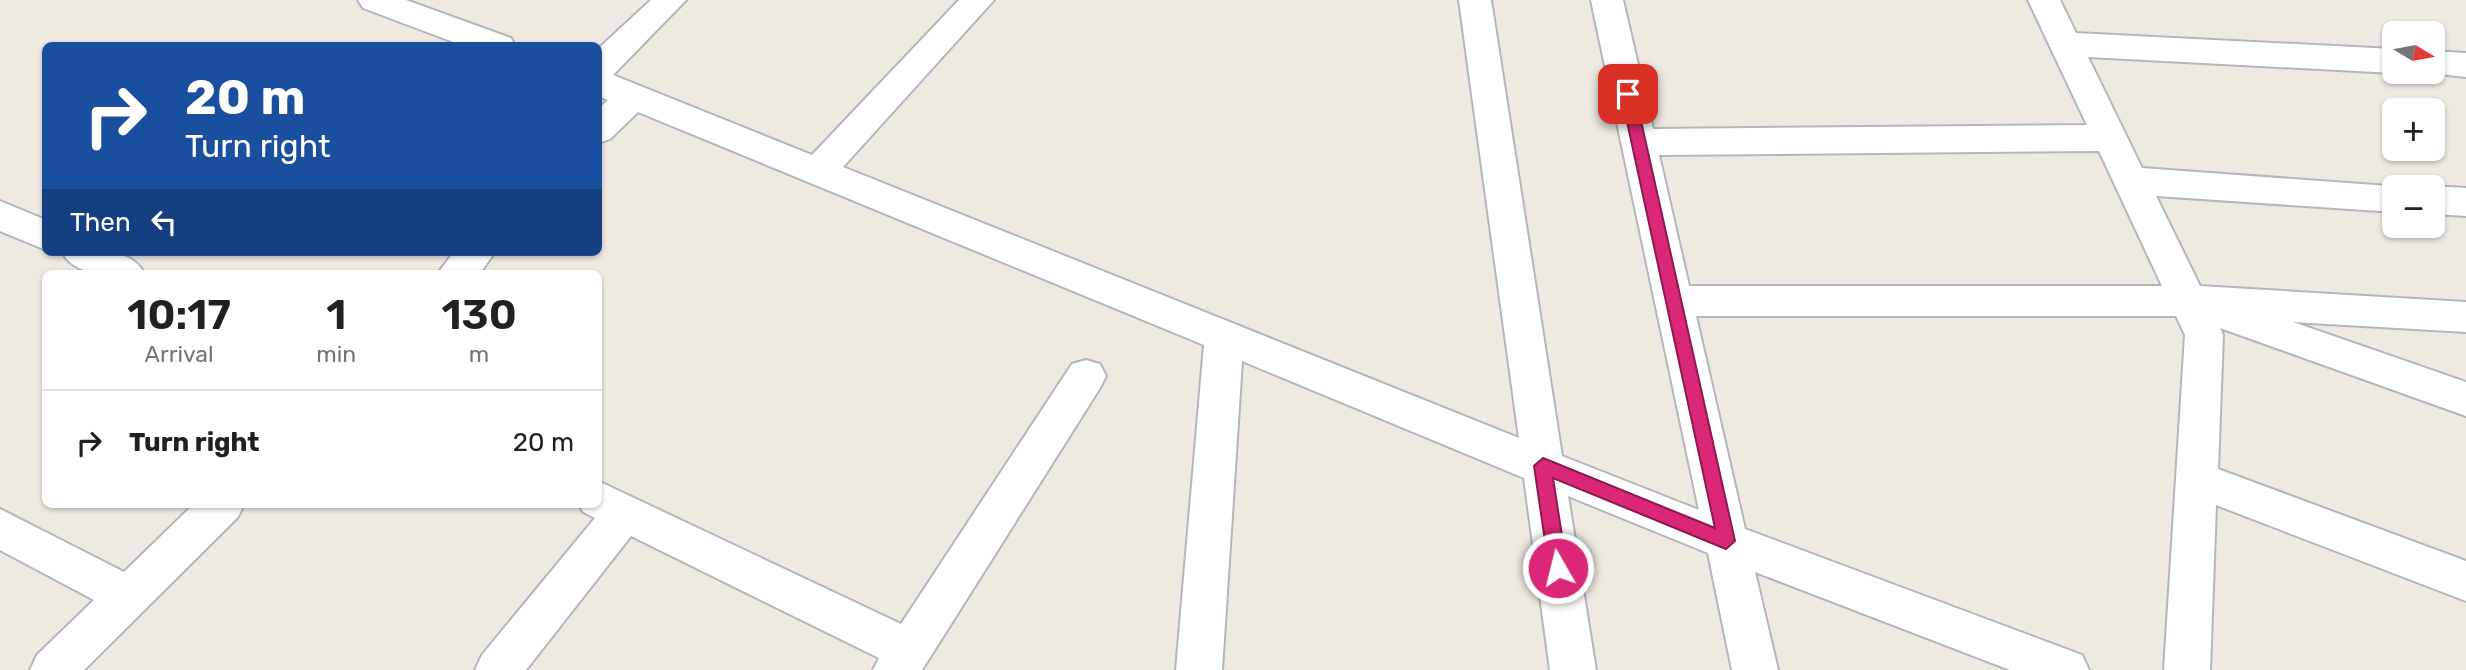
<!DOCTYPE html>
<html lang="en">
<head>
<meta charset="utf-8">
<style>
  body { margin:0; font-family:Rubik,sans-serif; background:#f6f6f6; color:#202124; height:100vh; display:flex; flex-direction:column; font-size:26px; white-space:nowrap }
  * { box-sizing:border-box; margin:0 }
  p { font-size:23px; color:#757577 }
  .icon { flex:none; width:38px; height:38px; fill:none; stroke:currentColor; stroke-width:2; stroke-linecap:round; stroke-linejoin:round }
  .map { position:relative; flex:1; overflow:hidden }
  .drawer { position:absolute; left:42px; top:270px; width:560px; height:238px; display:flex; flex-direction:column; background:#fff; border-radius:10px; box-shadow:0 2px 5px #0004 }
  .drawer>* { flex:none }
  .guide { position:absolute; left:42px; top:42px; width:560px; height:214px; border-radius:10px; box-shadow:0 2px 5px #0004; background:#1a4fa0; color:#fff; overflow:hidden }
  .needle { width:46px; rotate:100deg }
  .buttons { position:absolute; left:2382px; top:21px; display:grid; gap:14px }
  .buttons a { display:grid; place-items:center; width:63px; height:63px; border-radius:10px; background:#fff; box-shadow:0 2px 5px #0004; font-size:35px }
  .pin { position:absolute; display:grid; place-items:center; width:60px; height:60px; color:#fff; margin:-30px; border-radius:14px; box-shadow:0 4px 10px #0006 }
  .me { position:absolute; width:77px; margin:-38px; rotate:352deg; stroke-linejoin:round; filter:drop-shadow(0 0 5px #0008) }
  .turn { display:flex; align-items:center; gap:24px; height:147px; padding:0 28px; font-size:32px }
  .turn .icon { width:91px; height:91px; stroke-width:2.5 }
  .turn b { display:block; font-size:49px; line-height:60px }
  .then { display:flex; align-items:center; height:66px; padding:0 28px; background:#0003; gap:14px; font-size:26px }
  .eta { display:flex; justify-content:space-evenly; align-items:center; height:119px; text-align:center }
  .eta b { font-size:42px; font-weight:600; line-height:49px }
  ul { padding:0; list-style:none }
  li { display:flex; align-items:center; gap:21px; height:105px; padding:0 28px; border-top:2px solid #e0e0e0 }
  li div { flex:1 }
  li b { display:block; font-size:26px }
  li em { font-style:normal }
  .map>svg:first-child { display:block }
  .lines { fill:none; stroke-linecap:round; stroke-linejoin:round }
  .street-casing { stroke:#b3b7bb; stroke-width:4 }
  .street { fill:#fff; fill-rule:evenodd }
  .route { fill:#db2777; stroke:#8e194d; stroke-width:2 }
</style>
</head>
<body>
<div class="map">
<svg width="2466" height="670" viewBox="0 0 2466 670">
  <rect width="100%" height="100%" fill="#eeeae2"/>
  <g class="lines">
    <g class="street-casing">
      <g id="street">
        <polygon points="358,0 406,0 511,38 515,46 464,46 363,8"/>
        <path d="M651,0H686L613,75L812,155L959,0H994L843,167L1519,438L1459,0H1491L1562,456L1699,510L1591,0H1623L1653,129L2087,125L2028,0H2060L2076,33L2394,49V72H2397L2394,73L2088,57L2142,168L2403,187H2394V212L2156,196L2200,286L2466,302V332L2293,322L2466,382V416L2220,328L2223,335L2218,469L2466,561V601L2216,505L2210,670H2164L2185,335L2176,316H1696L1745,529L2082,655L2089,670H2010L1755,572L1778,670H1732L1708,553L1568,496L1596,670H1550L1524,478L1242,361L1222,670H1176L1204,345L638,112L610,139L598,143V109L608,100L598,96V49ZM2099,151L2162,286H1689L1659,155Z"/>
        <polygon points="2432,51 2466,53 2466,77 2422,72 2432,72"/>
        <polygon points="2432,186 2466,188 2466,216 2432,214 2432,187 2429,187"/>
        <polygon points="0,201 46,220 46,250 0,231"/>
        <path d="M62,252C89,252 129,245 144,273C116,273 77,280 62,252Z"/>
        <polygon points="454,252 495,252 480,273 438,273"/>
        <polygon points="1086,360 1100,364 1106,376 1100,388 922,670 873,670 879,658 631,536 526,670 475,670 482,655 595,518 583,512 579,504 598,504 598,481 901,624 1072,364"/>
        <polygon points="194,504 244,504 238,517 84,670 30,670 37,655 94,600 0,550 0,509 124,572"/>
      </g>
    </g>
    <use href="#street" class="street"/>
  </g>
  <polygon class="route" points="1628,89 1635,94 1735,541 1726,549 1553,478 1567,568 1564,574 1558,576 1552,574 1549,568 1534,466 1543,458 1715,528 1621,94"/>
</svg>
<div class="buttons">
<a><svg class="needle" viewBox="-14 -14 28 28"><path d="M0-13l5 13h-10z" fill="#e53935"/><path d="M0 13l5-13h-10z" fill="#757577"/></svg></a>
<a>+</a>
<a>−</a>
</div>
<div class="pin" style="left:1628px;top:94px;background:#d93025"><svg class="icon" aria-label="arrive" viewBox="0 0 24 24"><path d="M6 21V4h12l-3 4 3 4H6"/></svg></div>
<svg class="me" style="left:1558px;top:568px" viewBox="-20 -20 40 40"><circle r="17" fill="#db2777" stroke="#fff" stroke-width="3"/><path d="M0-11L8 9 0 5-8 9z" fill="#fff"/></svg>
<div class="guide">
<div class="turn"><svg class="icon" aria-label="right" viewBox="0 0 24 24"><path d="M7 20v-9h11M14 6l5 5-5 5"/></svg><div><b>20 m</b>Turn right</div></div>
<div class="then">Then<svg class="icon" aria-label="left" viewBox="0 0 24 24"><path d="M17 20v-9H6M10 6l-5 5 5 5"/></svg></div>
</div>
<section class="drawer">
<div class="eta">
<div><b>10:17</b><p>Arrival</p></div>
<div><b>1</b><p>min</p></div>
<div><b>130</b><p>m</p></div>
</div>
<ul>
<li><svg class="icon" aria-label="right" viewBox="0 0 24 24"><path d="M7 20v-9h11M14 6l5 5-5 5"/></svg><div><b>Turn right</b></div><em>20 m</em></li>
</ul>
</section>
</div>
</body>
</html>
